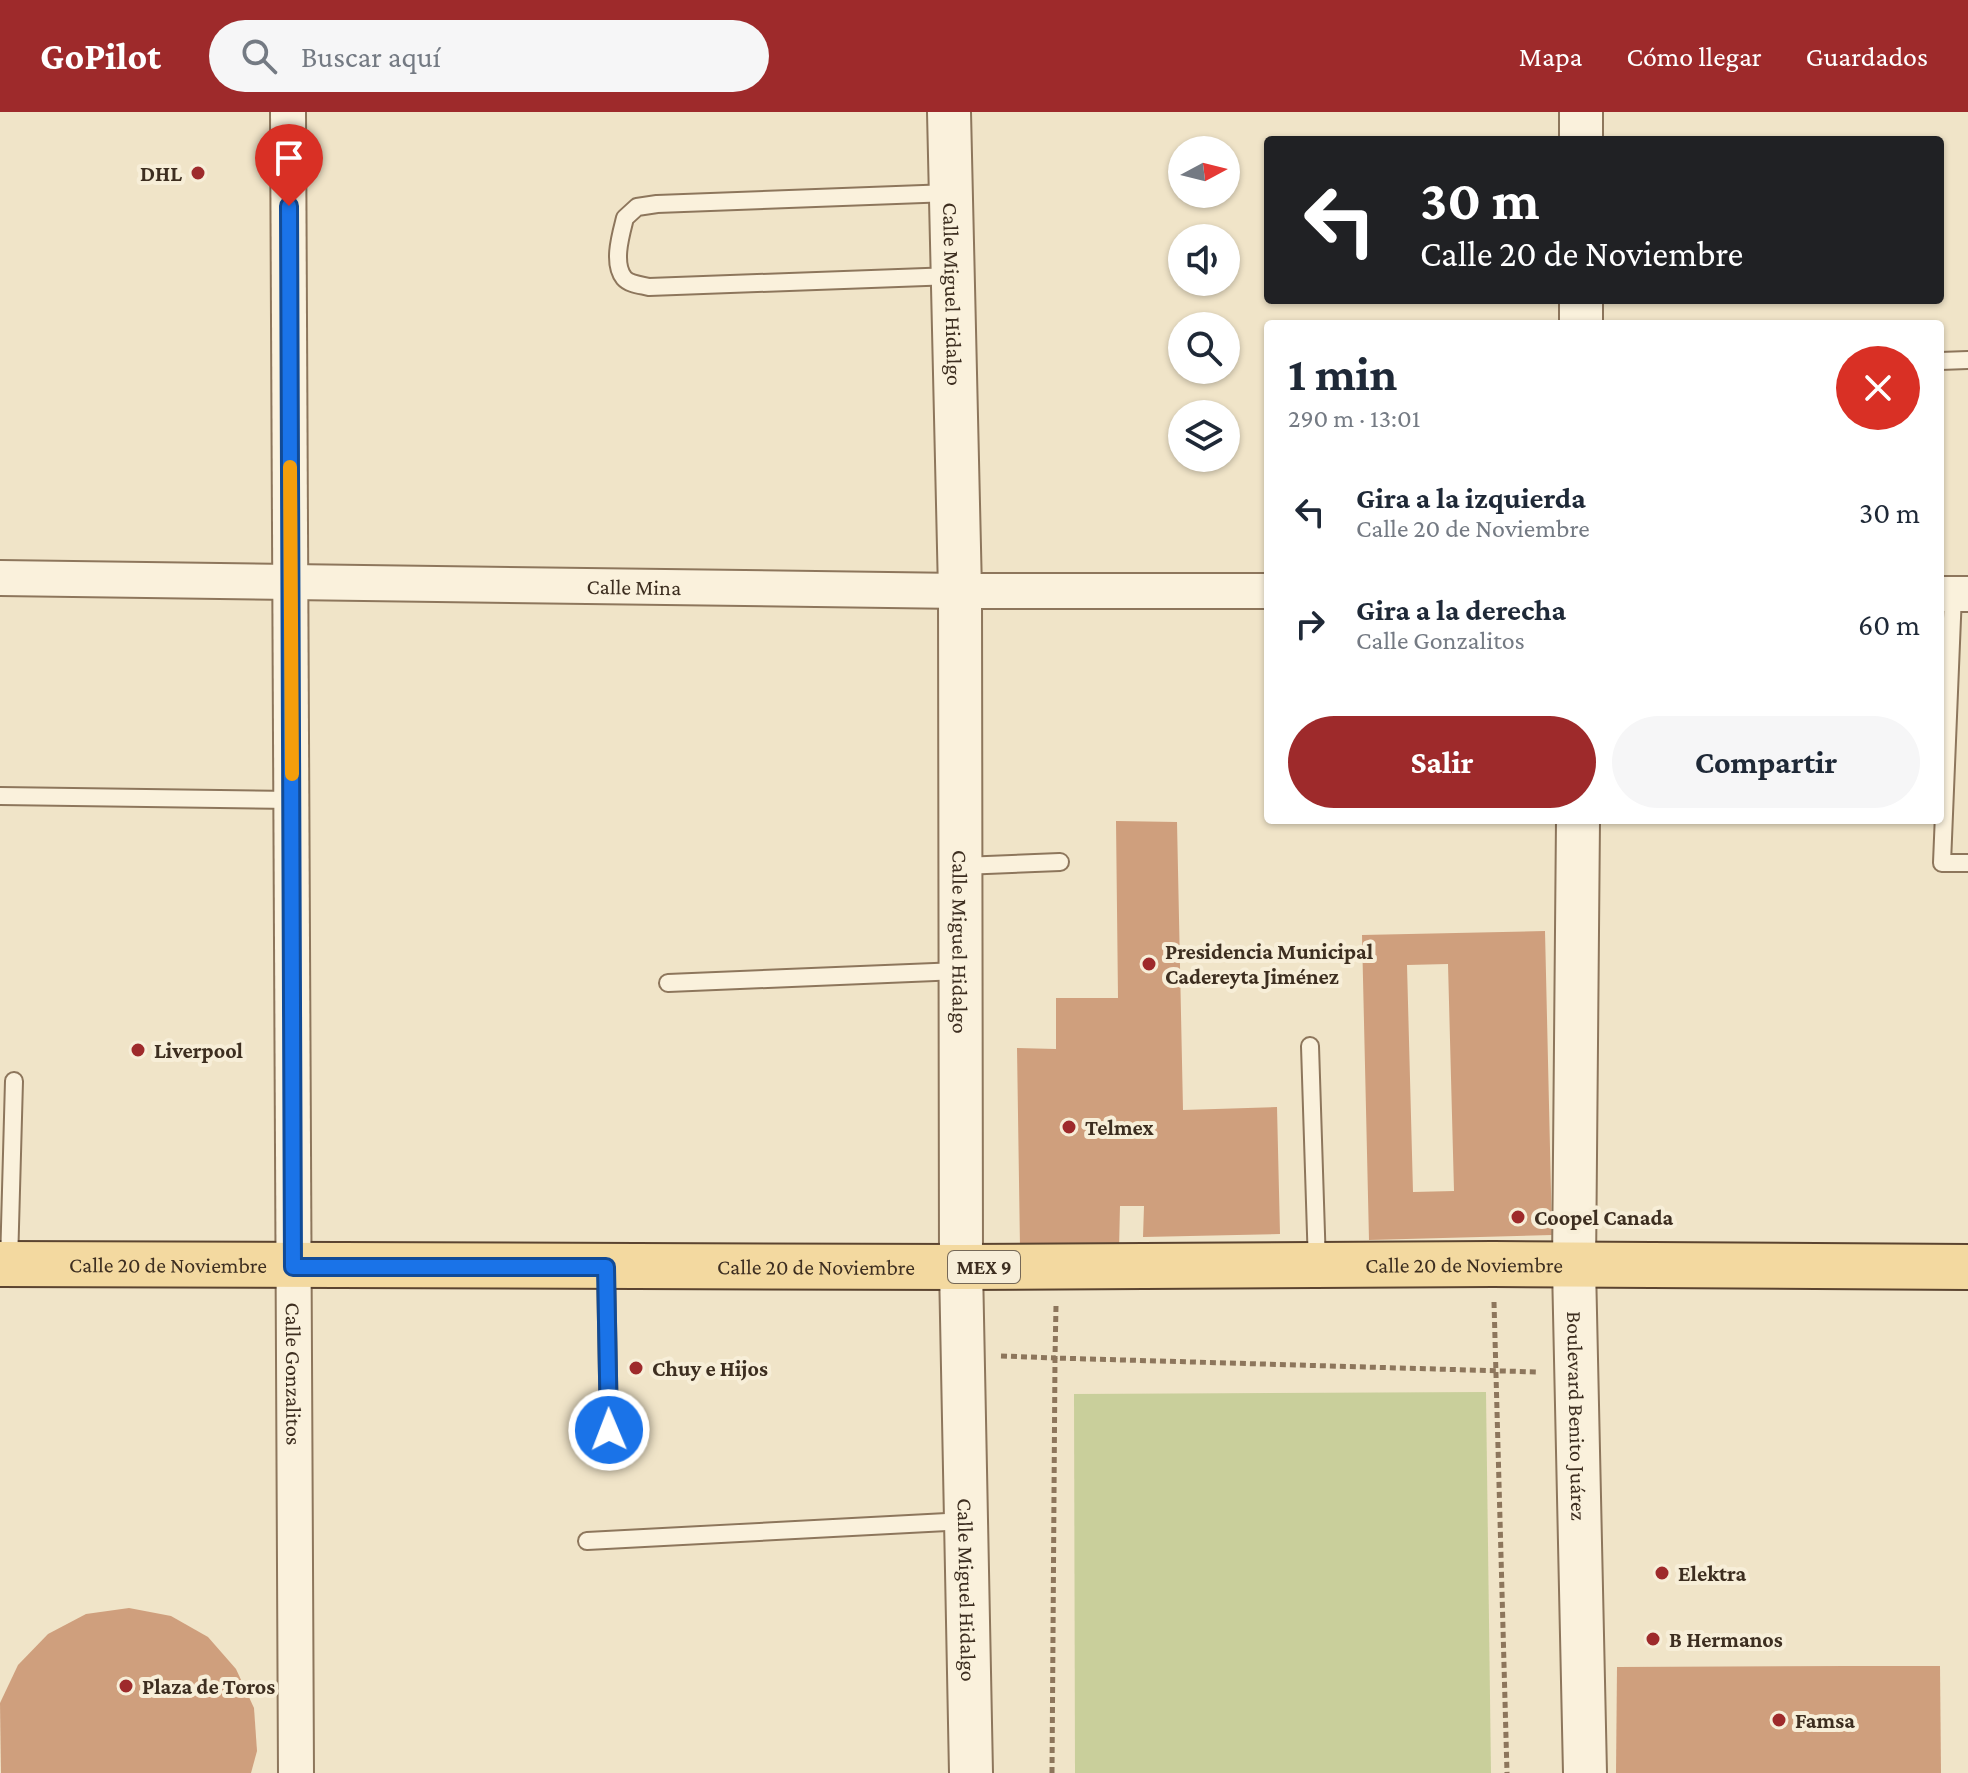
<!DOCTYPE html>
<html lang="es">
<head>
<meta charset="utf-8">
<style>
  body { margin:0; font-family:"Crimson Pro",serif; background:#f6f6f7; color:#1f2937; height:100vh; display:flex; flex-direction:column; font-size:30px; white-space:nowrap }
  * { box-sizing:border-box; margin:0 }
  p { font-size:26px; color:#747a83 }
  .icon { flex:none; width:44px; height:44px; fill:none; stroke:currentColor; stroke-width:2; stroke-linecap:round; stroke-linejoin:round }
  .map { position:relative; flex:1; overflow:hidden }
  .sheet { position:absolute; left:1264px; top:208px; width:680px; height:504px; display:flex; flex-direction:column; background:#fff; border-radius:8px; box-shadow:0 2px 6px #0004 }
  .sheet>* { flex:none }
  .banner { position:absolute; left:1264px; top:24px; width:680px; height:168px; border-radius:8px; box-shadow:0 2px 6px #0004; background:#202124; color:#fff; overflow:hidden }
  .needle { width:52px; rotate:83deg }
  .tools { position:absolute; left:1168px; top:24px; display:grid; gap:16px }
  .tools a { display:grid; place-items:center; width:72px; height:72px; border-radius:50%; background:#fff; box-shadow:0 2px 6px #0004; font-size:40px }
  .pin { position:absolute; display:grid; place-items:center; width:68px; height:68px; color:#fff; margin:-82px -34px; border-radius:50% 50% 50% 0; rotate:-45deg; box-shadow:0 0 8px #0007 }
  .pin .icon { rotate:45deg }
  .me { position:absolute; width:88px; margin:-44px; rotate:359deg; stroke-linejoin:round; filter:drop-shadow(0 0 6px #0008) }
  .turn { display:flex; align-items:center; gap:28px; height:168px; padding:0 24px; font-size:36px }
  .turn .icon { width:104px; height:104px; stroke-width:2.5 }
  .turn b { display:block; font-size:56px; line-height:68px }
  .round { display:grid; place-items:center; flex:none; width:84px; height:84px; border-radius:42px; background:#f6f6f7 }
  .summary { display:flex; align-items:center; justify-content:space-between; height:136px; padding:0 24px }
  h1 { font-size:48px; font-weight:700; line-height:60px }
  .action { display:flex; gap:16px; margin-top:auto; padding:16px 24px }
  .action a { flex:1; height:92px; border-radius:48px; background:#9e2a2b; color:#fff; font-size:32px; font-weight:700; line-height:92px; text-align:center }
  .action a+a { background:#f6f6f7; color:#1f2937 }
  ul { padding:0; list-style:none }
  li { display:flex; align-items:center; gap:24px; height:112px; padding:0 24px }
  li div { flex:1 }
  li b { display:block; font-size:30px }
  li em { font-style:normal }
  header { display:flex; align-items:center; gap:48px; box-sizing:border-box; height:112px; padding:0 40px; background:#9e2a2b; color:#fff }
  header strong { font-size:38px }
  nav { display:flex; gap:44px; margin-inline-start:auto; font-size:28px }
  .search { width:560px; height:72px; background:#f6f6f7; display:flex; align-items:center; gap:20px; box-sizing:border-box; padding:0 28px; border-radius:44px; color:#747a83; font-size:30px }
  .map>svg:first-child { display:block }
  .green { fill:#c9cf9b }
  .building { fill:#cf9f7d; fill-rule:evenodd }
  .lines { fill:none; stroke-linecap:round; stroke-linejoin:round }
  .service-casing { stroke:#8d765c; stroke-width:20 }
  .minor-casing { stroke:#8d765c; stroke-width:38 }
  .tertiary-casing { stroke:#8d765c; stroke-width:46 }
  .primary-casing { stroke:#5b4430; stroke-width:48 }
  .path { stroke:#8d765c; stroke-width:5; stroke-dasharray:6 4; stroke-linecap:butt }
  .service { stroke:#faf1dc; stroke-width:16 }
  .minor { stroke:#faf1dc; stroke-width:34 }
  .tertiary { stroke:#faf1dc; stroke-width:42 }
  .primary { stroke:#f3d9a0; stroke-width:44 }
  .route-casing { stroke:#114b97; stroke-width:20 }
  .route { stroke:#1a73e8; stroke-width:14 }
  .slow { stroke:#f59e0b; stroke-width:14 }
  .poi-dot { fill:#9e2a2b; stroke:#f7eed8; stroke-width:3 }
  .labels { text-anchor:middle; stroke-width:8; stroke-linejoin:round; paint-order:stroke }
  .shield { fill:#f7eed8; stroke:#756857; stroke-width:2 }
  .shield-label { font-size:20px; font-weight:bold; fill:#3d2e20 }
  .poi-label { font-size:22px; font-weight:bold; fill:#3d2e20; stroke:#f7eed8; text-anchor:start }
  .street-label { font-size:22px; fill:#3d2e20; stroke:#f7eed8 }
</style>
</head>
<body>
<header>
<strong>GoPilot</strong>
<div class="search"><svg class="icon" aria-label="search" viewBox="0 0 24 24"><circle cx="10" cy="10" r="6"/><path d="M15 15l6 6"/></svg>Buscar aquí</div>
<nav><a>Mapa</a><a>Cómo llegar</a><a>Guardados</a></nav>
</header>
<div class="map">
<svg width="1968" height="1661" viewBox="0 0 1968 1661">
  <rect width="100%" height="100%" fill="#f0e4c8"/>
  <polygon class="green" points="1486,1280 1491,1661 1075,1661 1074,1282"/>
  <g class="building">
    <polygon points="1116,709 1177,710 1183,998 1277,995 1280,1122 1143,1125 1144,1094 1120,1094 1119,1138 1020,1136 1017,936 1056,937 1056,886 1118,886"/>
    <path d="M1545,819L1552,1123L1369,1128L1362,823ZM1448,852L1454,1079L1413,1080L1407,853Z"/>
    <polygon points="129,1496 171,1504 208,1525 236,1557 254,1596 257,1639 251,1661 1,1661 0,1591 18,1553 48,1522 86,1502"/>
    <polygon points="1847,1554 1940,1554 1941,1661 1616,1661 1617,1555"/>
  </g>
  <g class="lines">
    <g class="service-casing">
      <g id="service">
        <path d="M950,81L657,92L637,95L625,106C621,122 612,151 624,166C629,172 641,173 649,175L953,164"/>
        <polyline points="1940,249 1968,248"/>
        <polyline points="1953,482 1942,751 1968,751"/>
        <polyline points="0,684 292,688"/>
        <polyline points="962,754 1060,750"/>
        <polyline points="668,871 959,859"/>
        <polyline points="1310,934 1317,1153"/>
        <polyline points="9,1151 14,969"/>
        <polyline points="606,1156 609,1318"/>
        <polyline points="587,1429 966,1409"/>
      </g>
    </g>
    <g class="minor-casing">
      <g id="minor">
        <path id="s1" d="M288,0L296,1661"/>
        <path id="s2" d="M0,466L960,479H1268"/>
        <polyline points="1940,482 1968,482"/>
      </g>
    </g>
    <g class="tertiary-casing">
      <g id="tertiary">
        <path id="s3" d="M949,0L960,479L961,1155L971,1661"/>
        <polyline points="1581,28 1581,0"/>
        <polyline points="1581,212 1581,188"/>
        <path id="s4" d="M1578,708L1574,1155L1585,1661"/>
      </g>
    </g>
    <g class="primary-casing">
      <g id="primary">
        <path id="s5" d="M0,1152L961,1155L1493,1152L1968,1155"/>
      </g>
    </g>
    <g class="path">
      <polyline points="1494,1190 1507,1661"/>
      <polyline points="1001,1244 1055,1246 1056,1194"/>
      <polyline points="1052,1661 1055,1246 1538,1260"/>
    </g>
    <use href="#service" class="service"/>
    <use href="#minor" class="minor"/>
    <use href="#tertiary" class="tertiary"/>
    <use href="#primary" class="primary"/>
  </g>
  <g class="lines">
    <g class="route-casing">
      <polyline id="route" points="289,94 293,1155 606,1155 609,1318"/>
    </g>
    <use href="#route" class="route"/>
    <polyline class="slow" points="290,355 292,662"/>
  </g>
  <g class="poi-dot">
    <circle cx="198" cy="61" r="8"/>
    <circle cx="1149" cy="852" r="8"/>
    <circle cx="138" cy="938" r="8"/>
    <circle cx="1069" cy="1015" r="8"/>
    <circle cx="1518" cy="1105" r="8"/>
    <circle cx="636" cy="1256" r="8"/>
    <circle cx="1662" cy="1461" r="8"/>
    <circle cx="1653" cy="1527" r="8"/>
    <circle cx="126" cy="1574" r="8"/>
    <circle cx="1779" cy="1608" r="8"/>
  </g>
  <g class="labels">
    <rect class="shield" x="948" y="1139" width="72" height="32" rx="6"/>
    <g class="shield-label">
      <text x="984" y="1162">MEX 9</text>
    </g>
    <g class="poi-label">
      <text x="182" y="69" text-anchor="end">DHL</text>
      <text x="1165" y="847">Presidencia Municipal<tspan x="1165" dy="25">Cadereyta Jiménez</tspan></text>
      <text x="154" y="946">Liverpool</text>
      <text x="1085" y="1023">Telmex</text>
      <text x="1534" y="1113">Coopel Canada</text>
      <text x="652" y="1264">Chuy e Hijos</text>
      <text x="1678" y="1469">Elektra</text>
      <text x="1669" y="1535">B Hermanos</text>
      <text x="142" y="1582">Plaza de Toros</text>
      <text x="1795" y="1616">Famsa</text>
    </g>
    <g class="street-label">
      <text dy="8" stroke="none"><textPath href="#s3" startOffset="182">Calle Miguel Hidalgo</textPath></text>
      <text dy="8" stroke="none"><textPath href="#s2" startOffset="634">Calle Mina</textPath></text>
      <text dy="8" stroke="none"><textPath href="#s3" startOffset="830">Calle Miguel Hidalgo</textPath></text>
      <text dy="8" stroke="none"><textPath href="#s5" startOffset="168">Calle 20 de Noviembre</textPath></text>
      <text dy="8" stroke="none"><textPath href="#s5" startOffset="1464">Calle 20 de Noviembre</textPath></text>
      <text dy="8" stroke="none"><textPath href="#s5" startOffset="816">Calle 20 de Noviembre</textPath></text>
      <text dy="8" stroke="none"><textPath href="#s1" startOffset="1262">Calle Gonzalitos</textPath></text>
      <text dy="8" stroke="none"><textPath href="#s4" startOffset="596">Boulevard Benito Juárez</textPath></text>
      <text dy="8" stroke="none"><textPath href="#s3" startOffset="1478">Calle Miguel Hidalgo</textPath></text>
    </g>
  </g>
</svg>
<div class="tools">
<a><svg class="needle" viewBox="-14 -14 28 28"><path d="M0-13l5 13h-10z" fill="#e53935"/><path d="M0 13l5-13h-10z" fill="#747a83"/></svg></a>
<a><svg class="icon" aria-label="sound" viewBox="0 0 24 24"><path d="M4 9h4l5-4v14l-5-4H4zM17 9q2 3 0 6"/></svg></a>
<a><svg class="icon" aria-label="search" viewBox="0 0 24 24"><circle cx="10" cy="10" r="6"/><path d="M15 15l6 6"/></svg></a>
<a><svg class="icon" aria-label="layers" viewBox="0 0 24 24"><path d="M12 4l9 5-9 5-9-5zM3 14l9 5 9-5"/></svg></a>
</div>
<div class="pin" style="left:289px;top:94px;background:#d93025"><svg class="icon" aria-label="arrive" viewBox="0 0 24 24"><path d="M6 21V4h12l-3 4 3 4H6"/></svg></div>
<svg class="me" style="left:609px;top:1318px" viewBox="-20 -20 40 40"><circle r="17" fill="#1a73e8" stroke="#fff" stroke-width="3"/><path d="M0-11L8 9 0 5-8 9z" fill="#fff"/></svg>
<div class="banner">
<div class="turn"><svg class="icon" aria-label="left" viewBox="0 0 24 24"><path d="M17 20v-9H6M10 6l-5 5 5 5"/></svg><div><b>30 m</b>Calle 20 de Noviembre</div></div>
</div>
<section class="sheet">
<div class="summary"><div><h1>1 min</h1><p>290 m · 13:01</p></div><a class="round" style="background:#d93025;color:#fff"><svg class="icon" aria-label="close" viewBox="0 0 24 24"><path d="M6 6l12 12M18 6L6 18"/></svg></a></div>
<ul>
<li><svg class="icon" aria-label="left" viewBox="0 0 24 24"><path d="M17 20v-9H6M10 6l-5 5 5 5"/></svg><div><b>Gira a la izquierda</b><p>Calle 20 de Noviembre</p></div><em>30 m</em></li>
<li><svg class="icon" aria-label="right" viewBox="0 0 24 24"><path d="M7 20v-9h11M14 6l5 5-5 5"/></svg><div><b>Gira a la derecha</b><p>Calle Gonzalitos</p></div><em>60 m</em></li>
</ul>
<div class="action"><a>Salir</a><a>Compartir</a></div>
</section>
</div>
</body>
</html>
